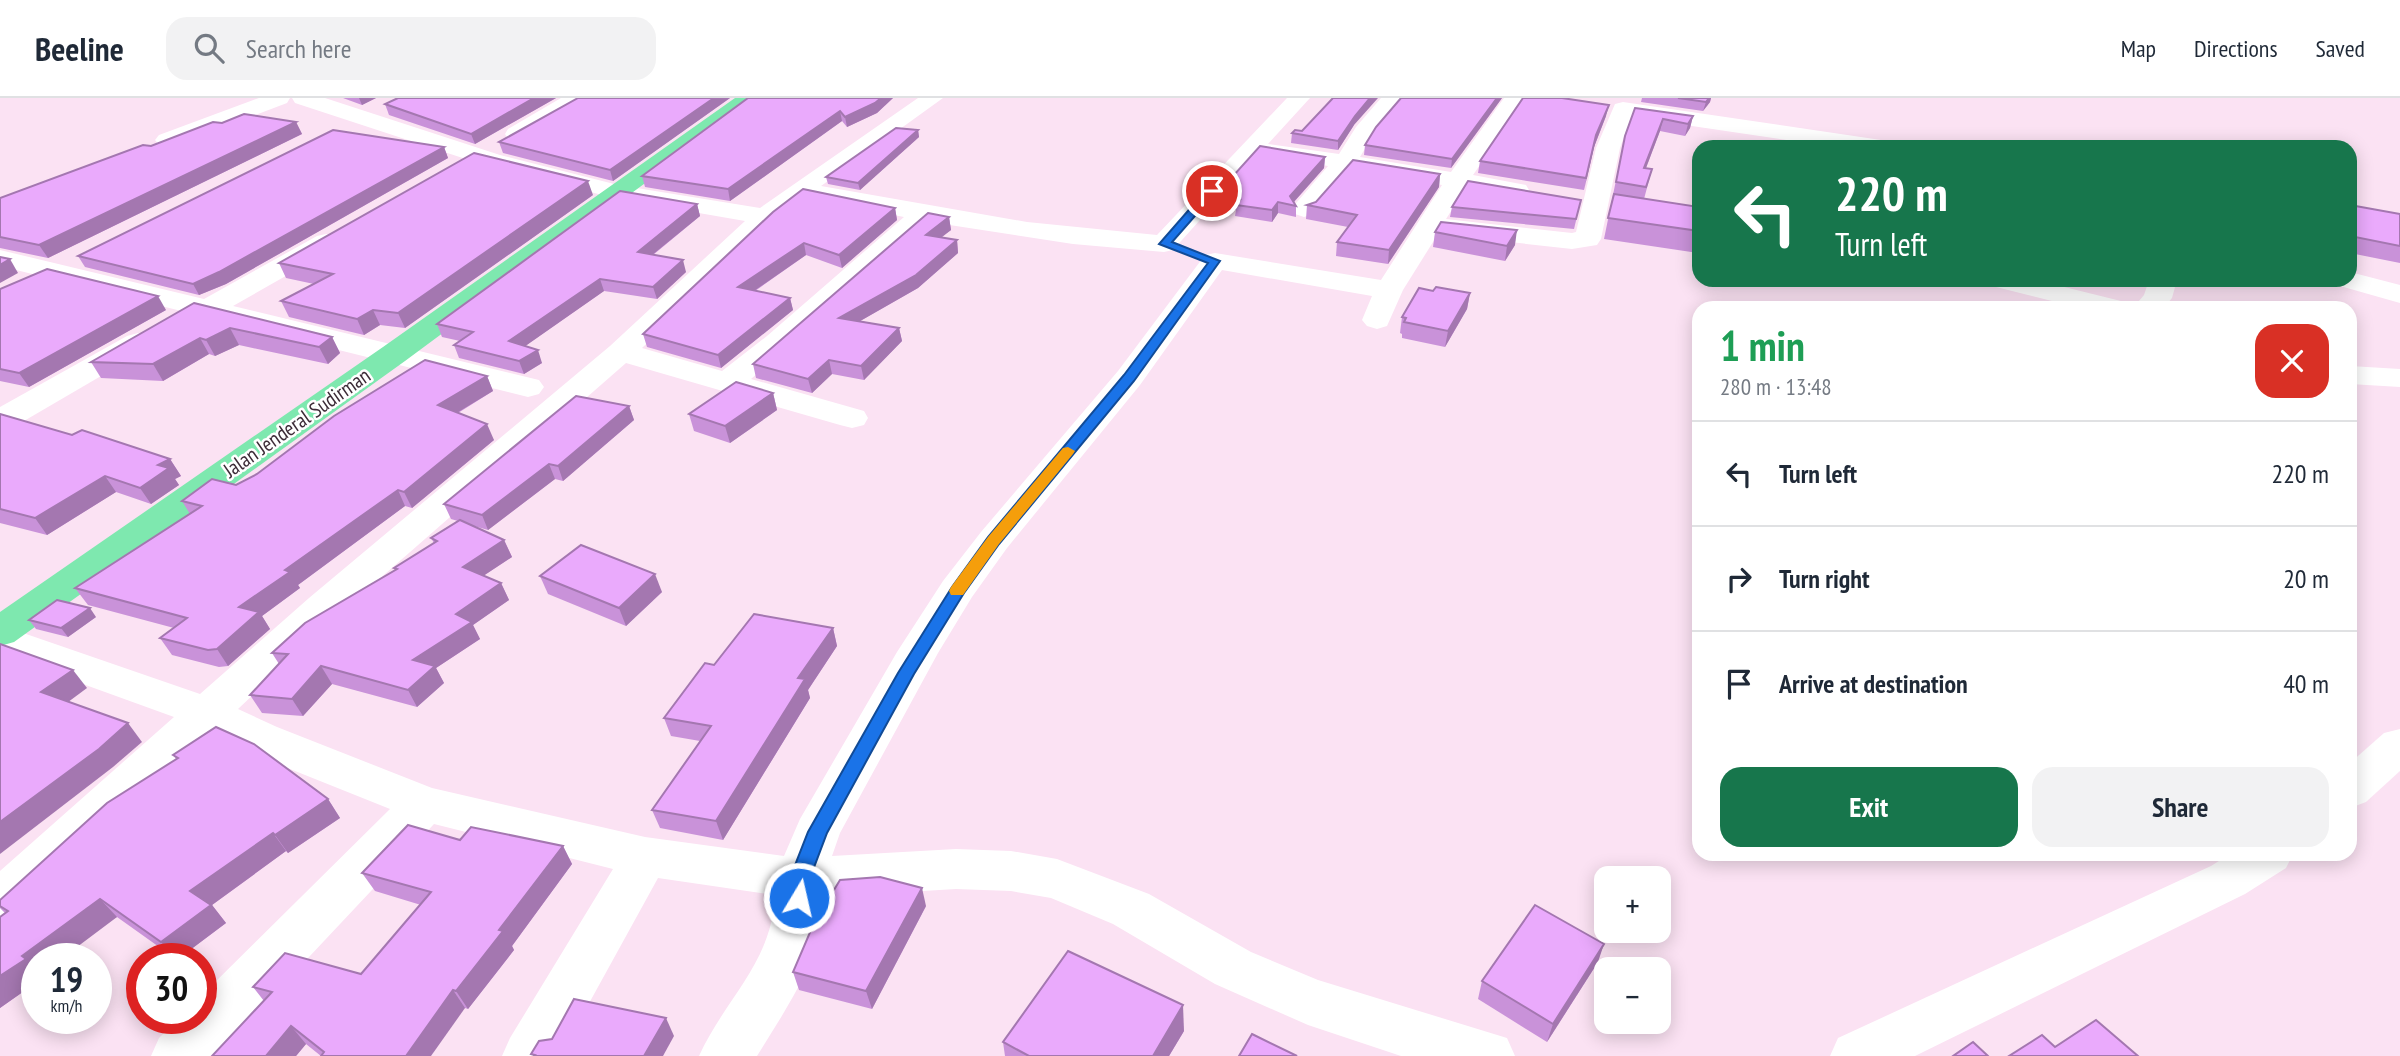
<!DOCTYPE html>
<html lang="en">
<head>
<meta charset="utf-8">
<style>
  body { margin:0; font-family:"PT Sans Narrow",sans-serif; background:#f2f2f3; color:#1f2937; height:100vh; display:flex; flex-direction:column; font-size:26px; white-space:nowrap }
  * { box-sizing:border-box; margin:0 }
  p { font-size:23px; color:#747a83 }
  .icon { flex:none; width:38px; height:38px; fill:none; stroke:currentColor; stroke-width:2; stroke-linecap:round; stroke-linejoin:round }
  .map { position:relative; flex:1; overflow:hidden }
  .panel { position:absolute; left:1692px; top:203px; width:665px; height:560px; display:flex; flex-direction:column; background:#fff; border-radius:21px; box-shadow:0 4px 18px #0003 }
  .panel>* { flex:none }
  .banner { position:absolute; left:1692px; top:42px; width:665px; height:147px; border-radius:21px; box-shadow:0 4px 18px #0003; background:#17764c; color:#fff; overflow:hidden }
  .controls { position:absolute; left:1594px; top:768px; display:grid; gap:14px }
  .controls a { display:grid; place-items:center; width:77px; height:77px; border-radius:14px; background:#fff; box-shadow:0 4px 18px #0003; font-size:35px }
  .speed { position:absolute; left:21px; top:845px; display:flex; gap:14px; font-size:35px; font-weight:700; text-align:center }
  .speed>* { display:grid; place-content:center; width:91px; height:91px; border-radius:50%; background:#fff; box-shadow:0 4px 18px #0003; line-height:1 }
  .speed small { font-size:18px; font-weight:400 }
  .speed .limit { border:10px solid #d22; background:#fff; color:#111 }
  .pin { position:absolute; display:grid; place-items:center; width:60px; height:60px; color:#fff; margin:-30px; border:4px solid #fff; border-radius:50%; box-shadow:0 2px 7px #0007 }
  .me { position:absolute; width:77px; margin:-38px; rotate:9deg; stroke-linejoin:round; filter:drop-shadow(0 0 5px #0008) }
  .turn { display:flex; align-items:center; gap:24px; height:147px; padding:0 28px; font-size:32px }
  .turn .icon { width:91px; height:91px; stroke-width:2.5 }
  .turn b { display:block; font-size:49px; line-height:60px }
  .round { display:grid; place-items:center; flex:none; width:74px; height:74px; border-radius:21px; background:#f2f2f3 }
  .summary { display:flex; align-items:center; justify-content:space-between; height:119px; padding:0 28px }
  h1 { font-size:42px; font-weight:800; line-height:52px; color:#1e9e55 }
  .action { display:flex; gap:14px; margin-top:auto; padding:14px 28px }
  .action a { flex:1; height:80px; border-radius:21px; background:#17764c; color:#fff; font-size:28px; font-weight:800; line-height:80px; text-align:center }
  .action a+a { background:#f2f2f3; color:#1f2937 }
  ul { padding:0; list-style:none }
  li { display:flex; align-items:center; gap:21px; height:105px; padding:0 28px; border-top:2px solid #e0e1e3 }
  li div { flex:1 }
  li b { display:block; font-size:26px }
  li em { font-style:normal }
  header { display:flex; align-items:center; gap:42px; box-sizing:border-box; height:98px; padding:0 35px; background:#fff; border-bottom:2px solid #e0e1e3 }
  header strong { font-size:33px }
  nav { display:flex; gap:38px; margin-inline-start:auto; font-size:24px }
  .search { width:490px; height:63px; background:#f2f2f3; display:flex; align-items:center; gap:18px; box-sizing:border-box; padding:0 24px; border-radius:21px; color:#747a83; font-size:26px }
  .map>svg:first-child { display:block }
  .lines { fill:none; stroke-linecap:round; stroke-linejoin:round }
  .minor { fill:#fff; fill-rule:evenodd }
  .highway { fill:#7ee8af; fill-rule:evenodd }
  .wall { fill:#c992d9 }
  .shaded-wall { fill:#a477b0 }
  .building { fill:#eaaafc; stroke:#a477b0; stroke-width:2 }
  .route { fill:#1a73e8; stroke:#114b97; stroke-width:2 }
  .slow { fill:#f59e0b }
  .labels { text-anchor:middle; stroke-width:5; stroke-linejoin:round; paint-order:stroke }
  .street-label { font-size:21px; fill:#3c2c37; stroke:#fff }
</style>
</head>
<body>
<header>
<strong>Beeline</strong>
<div class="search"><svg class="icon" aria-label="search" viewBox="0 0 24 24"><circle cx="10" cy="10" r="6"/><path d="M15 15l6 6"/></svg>Search here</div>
<nav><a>Map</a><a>Directions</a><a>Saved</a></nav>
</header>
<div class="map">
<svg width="2400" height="958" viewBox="0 0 2400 958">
  <rect width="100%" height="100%" fill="#fbe2f3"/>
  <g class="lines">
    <g class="minor">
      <polygon points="259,0 290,0 287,5 175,47 159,47 155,42 159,37"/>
      <path d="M292,0H325L500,57L618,87L760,110L918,0H943L821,88L1027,124L1157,137L1287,0H1310L1268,46L1339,56L1356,29L1381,0H1404L1373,37L1360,59L1451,74L1504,0H1526L1473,77L1526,87L1529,92L1526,97L1517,99L1465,91L1446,121L1572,135L1576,134L1596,50L1615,6L1623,4L1881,42L1889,44L1893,49H1834L1631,19L1620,50L1601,141L1597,147L1572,151L1438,136L1403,192L1387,228L1377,231L1367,228L1362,222L1372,198L1222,172L1140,287L1007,450L972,499L938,555L840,735L832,758L956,751L1011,753L1057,761L1149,796L1251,854L1318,882L1507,940L1515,958H1401L1308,927L1215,886L1113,826L1051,800L1011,793L956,791L824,799C824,858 787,909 757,958H699C726,899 772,865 775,797L658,780L560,958H502L510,940L613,771L434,726L216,958H151L159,940L179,920H201V898L390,711L245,653L212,636L18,818L0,824V773L174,619L0,556V527L200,596L309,500L610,248L745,123L618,101L484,67L295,5ZM1262,53L1265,57L1273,59L1328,68L1291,111L1295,116L1304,119L1313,116L1351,72L1442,87L1381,182L1215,155L1205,157L1118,273L981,434L943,483L897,554L800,721L784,758L645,739L432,690L277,629L238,611L337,518L626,265L840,327L852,330L864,327L868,320L864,313L751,281L930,124L1073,146L1164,154L1173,152ZM805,100L904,119L767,238L722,273L642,250L774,124Z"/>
      <polygon points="561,0 588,0 585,5 524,41 508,41 505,36 508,31"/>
      <polygon points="326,136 335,138 339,144 335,150 233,208 539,282 544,289 539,296 528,299 0,168 0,152 204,201 317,138"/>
      <polygon points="2350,174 2400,187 2400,205 2340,188 2336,182 2350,182"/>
      <polygon points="1988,182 2036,182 2125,204 2130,210 2080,210 1992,188"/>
      <polygon points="2149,182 2177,182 2172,200 2164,210 2133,210 2144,197"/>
      <polygon points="138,235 149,238 153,244 149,250 12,330 0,333 0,309 127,238"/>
      <polygon points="2350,268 2400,271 2400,289 2350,286"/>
      <polygon points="2400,631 2400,673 2366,704 2350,710 2350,665 2384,635"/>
      <polygon points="2230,756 2293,756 2286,770 2245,796 1915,958 1830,958 1838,940 2211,768"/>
    </g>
    <polygon class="highway" points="735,0 760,0 405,263 14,544 0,548 0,514 383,249"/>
  </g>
  <g class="wall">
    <polygon points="343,0 376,0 362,7"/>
    <polygon points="398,0 556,0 475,46 389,17 385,6"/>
    <polygon points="578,0 730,0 613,83 503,55 499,44"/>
    <polygon points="748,0 893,0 877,15 847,29 842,23 730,103 645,89 642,78"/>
    <polygon points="1502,0 1451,70 1364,57 1365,47"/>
    <polygon points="1642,0 1711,0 1710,4 1703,13 1641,4"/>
    <polygon points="1635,10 1693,18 1690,30 1685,38 1660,33 1646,70 1652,71 1644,101 1699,109 1698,155 1604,141 1625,38"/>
    <polygon points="1606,18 1594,49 1584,92 1478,75 1480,63"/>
    <polygon points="296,24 302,36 48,160 0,150 0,100 151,48 222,25"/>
    <polygon points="1354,27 1338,52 1291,45 1292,35 1302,33"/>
    <polygon points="918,32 919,39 860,92 828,86 826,79"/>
    <polygon points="444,49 448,60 226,186 199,197 85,169 78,158"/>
    <polygon points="1325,59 1324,70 1294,104 1296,108 1296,119 1278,115 1272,124 1235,118 1236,112 1215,109 1215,98"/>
    <polygon points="1440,76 1439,89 1388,166 1336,158 1337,144 1348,129 1306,121 1307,107"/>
    <polygon points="593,97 405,230 380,227 364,237 289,219 281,203 314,186 286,180 279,165"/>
    <polygon points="1581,102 1574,131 1450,119 1452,109"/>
    <polygon points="862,104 895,110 897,122 842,170 806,157 755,193 790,200 793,212 721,270 647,249 643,236"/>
    <polygon points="697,106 700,118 653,157 686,174 657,201 604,193 525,248 542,265 524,276 459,260 454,247 460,243 442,239 437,226"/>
    <polygon points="2350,107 2400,116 2400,165 2350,155"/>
    <polygon points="949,119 951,132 941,139 957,142 958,155 918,190 860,223 899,230 902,243 864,282 832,276 812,295 756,280 753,266"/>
    <polygon points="1435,134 1515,147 1505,163 1433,149"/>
    <polygon points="0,191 166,212 29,289 0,283"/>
    <polygon points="1433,193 1470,195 1467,211 1445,249 1402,240 1402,236 1400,235 1402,219"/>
    <polygon points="194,205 332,239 340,255 328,266 239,247 215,258 209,256 163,283 101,280 91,264"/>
    <polygon points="487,278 493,293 458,315 494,342 412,410 405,408 298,487 300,490 262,518 270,531 228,568 219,569 172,557 160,540 174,530 88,507 75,490 190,416 182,403 236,387"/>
    <polygon points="773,295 777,312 730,345 694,333 689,316"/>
    <polygon points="629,308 634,322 563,383 555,381 488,432 467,426 504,442 512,459 483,478 501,485 509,502 473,527 480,541 436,570 444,585 417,609 332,586 303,618 262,615 250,597 279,566 272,555 395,472 394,470 434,445 431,440 458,423 451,421 444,406"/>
    <polygon points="0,316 72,337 170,361 181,378 175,381 179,387 151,406 116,394 47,437 0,425"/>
    <polygon points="540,478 662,494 626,528 548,496"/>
    <polygon points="96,519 68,539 36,531 29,522"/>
    <polygon points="833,530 837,548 808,592 810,600 723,742 660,730 652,712 700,643 671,638 664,620 714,567"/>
    <polygon points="173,657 328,701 340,720 288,755 286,753 212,807 226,825 178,861 176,861 117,819 37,861 37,884 0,910 0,819 5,815 0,810 0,802 176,661"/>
    <polygon points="460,742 563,748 572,766 512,848 514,852 468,911 465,910 321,958 306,946 296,958 212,958 264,903 253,889 361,876 421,807 375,793 362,775"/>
    <polygon points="926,808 872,911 799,892 793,874"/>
    <polygon points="1598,864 1547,944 1478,901 1482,883"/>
    <polygon points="1184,933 1169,958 1005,958 1003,944"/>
  </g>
  <g class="shaded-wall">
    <polygon points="359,0 376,0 362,7"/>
    <polygon points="534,0 556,0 475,46 471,36"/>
    <polygon points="714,0 730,0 613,83 610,72"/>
    <polygon points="881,0 893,0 877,15 847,29 845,19"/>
    <polygon points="1370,0 1378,0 1354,27 1338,52 1338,43 1355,18"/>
    <polygon points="1497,0 1502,0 1451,70 1452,61"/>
    <polygon points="1709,0 1711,0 1710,4 1703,13 1706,4"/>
    <polygon points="1609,7 1606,18 1594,49 1584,92 1596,37"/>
    <polygon points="840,13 842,23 730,103 728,91"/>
    <polygon points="1693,18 1690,30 1685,38 1688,26"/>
    <polygon points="1663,21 1660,33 1641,83 1644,70"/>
    <polygon points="296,24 302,36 48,160 39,147"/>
    <polygon points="918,32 919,39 860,92 858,85"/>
    <polygon points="444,49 448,60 226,186 199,197 193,186"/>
    <polygon points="1325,59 1324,70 1291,107 1290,98"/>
    <polygon points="1440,76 1439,89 1388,166 1389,152"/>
    <polygon points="588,83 593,97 405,230 398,215"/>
    <polygon points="1278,104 1278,115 1272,124 1272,112"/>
    <polygon points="697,106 700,118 641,166 638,154"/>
    <polygon points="895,110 897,122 842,170 839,157"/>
    <polygon points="949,119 951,132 928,150 926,137"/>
    <polygon points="1517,132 1515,147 1505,163 1507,148"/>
    <polygon points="957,142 958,155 918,190 841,234 839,220"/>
    <polygon points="804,145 806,157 741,202 738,189"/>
    <polygon points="10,161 18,175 0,185 0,167"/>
    <polygon points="683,162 686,174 657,201 653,189"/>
    <polygon points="600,181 604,193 514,256 509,243"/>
    <polygon points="1470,195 1467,211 1445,249 1448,233"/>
    <polygon points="158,198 166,212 29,289 19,275"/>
    <polygon points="790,200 793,212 721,270 718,257"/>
    <polygon points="373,212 380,227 364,237 357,221"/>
    <polygon points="230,230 239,247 215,258 206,242"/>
    <polygon points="899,230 902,243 864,282 861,268"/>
    <polygon points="332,239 340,255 328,266 319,249"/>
    <polygon points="200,240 209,256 163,283 153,266"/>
    <polygon points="538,252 542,265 524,276 519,263"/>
    <polygon points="829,262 832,276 812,295 808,281"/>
    <polygon points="487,278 493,293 445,322 438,307"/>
    <polygon points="773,295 777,312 730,345 725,328"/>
    <polygon points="629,308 634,322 563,383 558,368"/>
    <polygon points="487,326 494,342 412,410 404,394"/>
    <polygon points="170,361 181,378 175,381 179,387 151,406 140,390 158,367"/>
    <polygon points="549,366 555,381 488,432 482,417"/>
    <polygon points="105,378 116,394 47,437 35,420"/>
    <polygon points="398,392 405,408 298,487 300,490 262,518 270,531 228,568 217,551 239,509 285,472"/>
    <polygon points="504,442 512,459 471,486 463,469"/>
    <polygon points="655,476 662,494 626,528 619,510"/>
    <polygon points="501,485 509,502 473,527 480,541 436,570 444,585 417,609 408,592 413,562 456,516"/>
    <polygon points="90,510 96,519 68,539 61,530"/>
    <polygon points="833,530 837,548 808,592 810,600 723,742 716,723 798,580"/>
    <polygon points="321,568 332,586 303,618 292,601"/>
    <polygon points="73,572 87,590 56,613 41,594"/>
    <polygon points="128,625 142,644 113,669 0,756 0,724"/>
    <polygon points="328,701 340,720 288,755 275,737"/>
    <polygon points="273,735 286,753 212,807 226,825 178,861 176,861 161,844 190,793"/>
    <polygon points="563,748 572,766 512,848 514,852 468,911 456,893 499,832"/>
    <polygon points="922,790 926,808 872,911 866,893"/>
    <polygon points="100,801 117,819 61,861 37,861 37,884 0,910 0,878 22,858"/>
    <polygon points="1604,846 1598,864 1547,944 1553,926"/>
    <polygon points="453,892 465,910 431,958 406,958"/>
    <polygon points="1183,907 1184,933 1169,958 1153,958"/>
    <polygon points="666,920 674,938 663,958 644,958"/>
    <polygon points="291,928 306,946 296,958 266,958"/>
  </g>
  <g class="building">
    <polygon points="398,0 534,0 471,36 385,6"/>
    <polygon points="578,0 714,0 610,72 499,44"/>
    <polygon points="748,0 881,0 875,5 845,19 840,13 728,91 642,78"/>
    <polygon points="1333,0 1370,0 1355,18 1338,43 1292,35 1295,32 1302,33"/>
    <polygon points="1401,0 1497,0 1452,61 1365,47 1376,29"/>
    <polygon points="1523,0 1562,0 1609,7 1596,37 1586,80 1480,63"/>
    <polygon points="1678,0 1709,0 1706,4"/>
    <polygon points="1635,10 1693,18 1688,26 1663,21 1644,70 1652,71 1646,89 1616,84 1625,38"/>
    <polygon points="244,16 296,24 39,147 0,139 0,100 143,47 151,48 213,24 222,25"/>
    <polygon points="896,30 918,32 858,85 826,79"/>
    <polygon points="333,32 444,49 219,174 193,186 78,158"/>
    <polygon points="1260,48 1325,59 1290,98 1296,108 1278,104 1272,112 1236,107 1240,102 1215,98"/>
    <polygon points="474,55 588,83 398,215 373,212 357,221 281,203 333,176 279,165"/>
    <polygon points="1353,62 1440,76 1389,152 1337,144 1357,117 1307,107 1316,104"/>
    <polygon points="1468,83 1581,102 1576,121 1452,109"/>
    <polygon points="803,91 895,110 839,157 804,145 738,189 790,200 718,257 643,236 773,114"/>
    <polygon points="620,93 697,106 638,154 683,162 653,189 600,181 509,243 538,252 519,263 454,247 473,234 437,226"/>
    <polygon points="1614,96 1699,109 1699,133 1608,120"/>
    <polygon points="2350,107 2400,116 2400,148 2350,138"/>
    <polygon points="928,115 949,119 926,137 957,142 916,177 839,220 899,230 861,268 829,262 808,281 753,266"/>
    <polygon points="1441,124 1517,132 1507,148 1435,134"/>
    <polygon points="0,159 10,161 0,167"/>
    <polygon points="47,171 158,198 19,275 0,271 0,191"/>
    <polygon points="1436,189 1470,195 1448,233 1404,224 1406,220 1402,219 1419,190 1433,193"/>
    <polygon points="194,205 332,239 319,249 230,230 206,242 200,240 153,266 91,264"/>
    <polygon points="425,262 487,278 438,307 487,326 404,394 398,392 285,472 290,474 239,509 259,514 217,551 208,552 160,540 187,520 75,490 202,408 182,403 212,381 236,387 257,376 334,318"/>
    <polygon points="736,284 773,295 725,328 689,316"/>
    <polygon points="576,298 629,308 558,368 549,366 482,417 444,406"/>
    <polygon points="0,316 72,337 82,332 170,361 158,367 169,370 140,390 105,378 35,420 0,411"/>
    <polygon points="460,422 504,442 463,469 501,485 456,516 472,524 413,562 435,568 408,592 321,568 292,601 250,597 288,556 272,555 305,525 397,471 394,470 437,443 431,440"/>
    <polygon points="581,447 655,476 619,510 540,478"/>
    <polygon points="57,502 90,510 61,530 29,522"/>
    <polygon points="754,516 833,530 798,580 805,581 716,723 652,712 711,628 664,620 705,565 714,567"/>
    <polygon points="0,546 73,572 41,594 128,625 99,651 0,724"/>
    <polygon points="216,629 254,646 328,701 275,737 273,735 190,793 211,807 161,844 100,801 22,858 26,861 0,878 0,819 8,813 0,808 0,802 107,705 178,660 173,657"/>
    <polygon points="408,727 460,742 471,729 563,748 499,832 503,833 456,893 453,892 406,958 321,958 324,954 291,928 266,958 212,958 272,894 253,889 285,855 361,876 431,794 362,775"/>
    <polygon points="880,779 922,790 866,893 793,874 814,825 840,782"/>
    <polygon points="1535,807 1604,846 1553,926 1482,883"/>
    <polygon points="1068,853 1183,907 1153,958 1029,958 1003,944"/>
    <polygon points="574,901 666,920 644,958 534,958 535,957 531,956 539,943 552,941"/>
    <polygon points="2096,922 2138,958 2009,958 2042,937 2055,949"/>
    <polygon points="1252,936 1297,958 1239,958"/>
    <polygon points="1973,944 1988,958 1953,958"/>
  </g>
  <polygon class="route" points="1208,90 1217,93 1172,144 1220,163 1134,283 999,446 964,495 914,576 827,735 810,780 810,800 807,807 799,809 792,807 789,800 790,780 808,734 898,575 952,489 988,439 1124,277 1208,165 1159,146"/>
  <polygon class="slow" points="1068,349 1075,353 1073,356 999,446 963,497 951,497 949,493 951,489 988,439 1063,350"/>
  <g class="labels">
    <g class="street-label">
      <text transform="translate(297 325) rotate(-35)" y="7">Jalan Jenderal Sudirman</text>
    </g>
  </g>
</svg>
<div class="controls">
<a>+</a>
<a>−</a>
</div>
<div class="speed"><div>19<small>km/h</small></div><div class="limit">30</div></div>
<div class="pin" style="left:1212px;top:93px;background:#d93025"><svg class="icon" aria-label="arrive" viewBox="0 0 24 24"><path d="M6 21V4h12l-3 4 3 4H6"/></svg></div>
<svg class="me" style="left:799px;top:800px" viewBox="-20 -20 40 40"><circle r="17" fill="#1a73e8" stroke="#fff" stroke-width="3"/><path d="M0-11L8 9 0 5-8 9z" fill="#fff"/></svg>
<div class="banner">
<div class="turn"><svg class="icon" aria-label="left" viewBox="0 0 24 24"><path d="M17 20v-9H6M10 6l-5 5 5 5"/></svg><div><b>220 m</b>Turn left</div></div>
</div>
<section class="panel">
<div class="summary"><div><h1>1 min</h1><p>280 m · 13:48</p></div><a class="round" style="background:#d93025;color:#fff"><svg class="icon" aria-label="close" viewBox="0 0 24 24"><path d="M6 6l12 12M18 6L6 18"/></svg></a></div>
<ul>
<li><svg class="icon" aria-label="left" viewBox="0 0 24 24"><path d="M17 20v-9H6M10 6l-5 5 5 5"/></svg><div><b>Turn left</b></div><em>220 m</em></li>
<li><svg class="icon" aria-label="right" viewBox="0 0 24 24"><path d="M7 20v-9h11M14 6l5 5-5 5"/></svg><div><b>Turn right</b></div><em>20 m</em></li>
<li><svg class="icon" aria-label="arrive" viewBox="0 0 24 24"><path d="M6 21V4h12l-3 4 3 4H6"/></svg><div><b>Arrive at destination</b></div><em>40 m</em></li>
</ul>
<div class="action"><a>Exit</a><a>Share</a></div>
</section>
</div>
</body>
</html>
